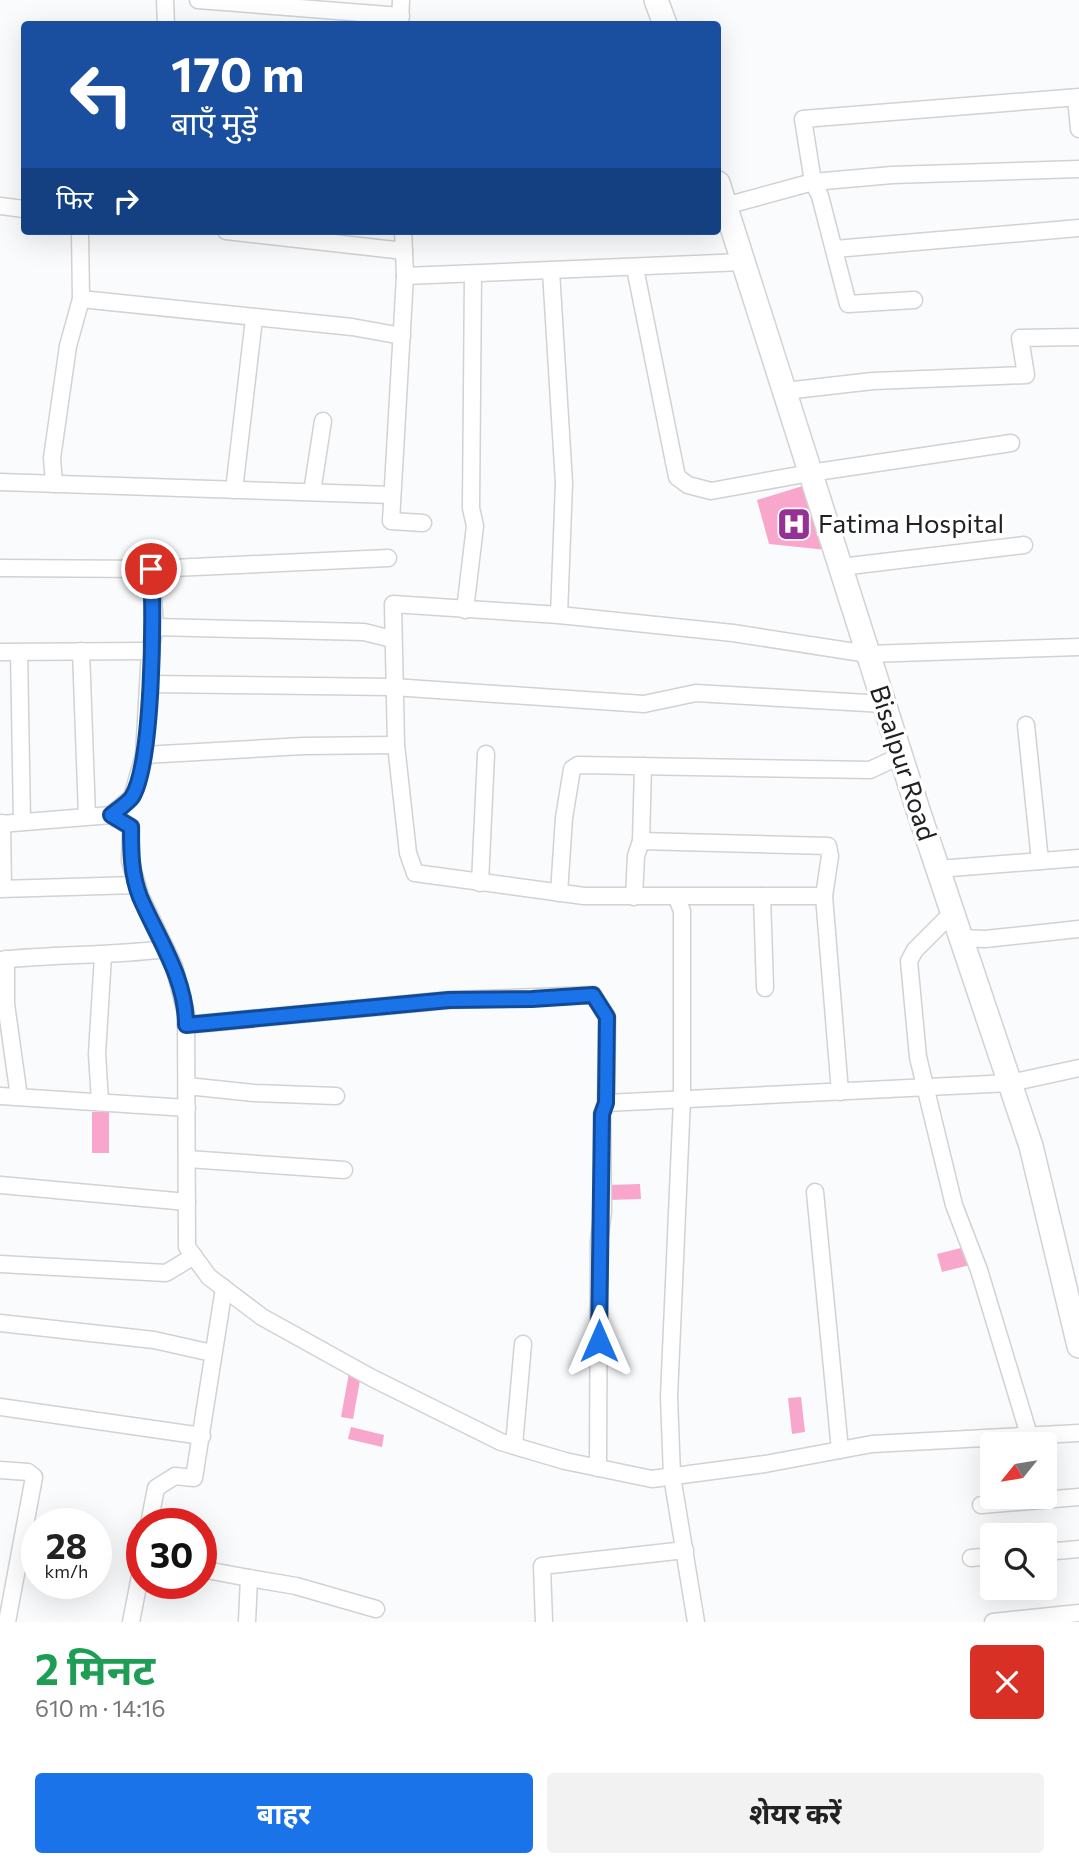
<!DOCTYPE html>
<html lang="hi">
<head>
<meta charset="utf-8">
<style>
  body { margin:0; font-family:Commissioner,"Noto Sans Devanagari",sans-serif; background:#f2f2f2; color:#222; height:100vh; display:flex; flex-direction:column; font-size:26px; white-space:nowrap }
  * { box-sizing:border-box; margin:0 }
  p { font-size:23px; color:#767676 }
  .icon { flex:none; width:38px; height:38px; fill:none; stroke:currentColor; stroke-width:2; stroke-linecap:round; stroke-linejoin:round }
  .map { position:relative; height:1622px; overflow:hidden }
  .drawer { display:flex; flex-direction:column; background:#fff; flex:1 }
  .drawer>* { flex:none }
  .banner { position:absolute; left:21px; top:21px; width:700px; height:214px; border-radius:7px; box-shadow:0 7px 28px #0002; background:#1a4fa0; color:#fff; overflow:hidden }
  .needle { width:46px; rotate:240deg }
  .tools { position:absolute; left:980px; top:1432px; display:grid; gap:14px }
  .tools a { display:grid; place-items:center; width:77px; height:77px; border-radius:7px; background:#fff; box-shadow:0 7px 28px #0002; font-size:35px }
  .speed { position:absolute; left:21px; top:1508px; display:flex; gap:14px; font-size:35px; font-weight:700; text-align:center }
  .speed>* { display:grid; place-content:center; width:91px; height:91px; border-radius:50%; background:#fff; box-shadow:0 7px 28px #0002; line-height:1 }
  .speed small { font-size:18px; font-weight:400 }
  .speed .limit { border:10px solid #d22; background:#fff; color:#111 }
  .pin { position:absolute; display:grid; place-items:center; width:60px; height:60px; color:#fff; margin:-30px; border:4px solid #fff; border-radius:50%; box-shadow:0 2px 7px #0007 }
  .me { position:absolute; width:77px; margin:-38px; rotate:0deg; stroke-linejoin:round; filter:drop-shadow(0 0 5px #0008) }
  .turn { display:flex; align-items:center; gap:24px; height:147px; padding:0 35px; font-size:32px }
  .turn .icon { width:91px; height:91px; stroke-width:2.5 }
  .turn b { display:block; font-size:49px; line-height:60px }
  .then { display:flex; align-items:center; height:66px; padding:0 35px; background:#0003; gap:14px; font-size:26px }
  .round { display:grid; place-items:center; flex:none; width:74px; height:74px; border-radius:7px; background:#f2f2f2 }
  .overview { display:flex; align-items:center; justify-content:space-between; height:119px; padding:0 35px }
  h1 { font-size:42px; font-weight:700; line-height:52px; color:#1e9e55 }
  .primary-button { display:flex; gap:14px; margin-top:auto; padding:14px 35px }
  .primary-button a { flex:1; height:80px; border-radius:7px; background:#1a73e8; color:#fff; font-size:28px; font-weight:700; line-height:80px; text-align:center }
  .primary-button a+a { background:#f2f2f2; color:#222 }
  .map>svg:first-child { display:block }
  .building { fill:#f9a6cd }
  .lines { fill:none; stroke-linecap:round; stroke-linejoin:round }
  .minor-casing { stroke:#d2d2d4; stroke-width:19 }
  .secondary-casing { stroke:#d2d2d4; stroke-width:26 }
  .minor { stroke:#fff; stroke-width:16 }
  .secondary { stroke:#fff; stroke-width:23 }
  .route-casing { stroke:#114b97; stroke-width:18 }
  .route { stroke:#1a73e8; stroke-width:12 }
  .labels { text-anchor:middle; stroke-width:7; stroke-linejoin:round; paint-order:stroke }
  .poi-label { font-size:26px; fill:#212121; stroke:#fff; text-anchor:start }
  .street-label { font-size:26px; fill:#212121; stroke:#fff }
</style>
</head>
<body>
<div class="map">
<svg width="1079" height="1622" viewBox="0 0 1079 1622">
  <rect width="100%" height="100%" fill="#fafbfd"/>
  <g class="building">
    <polygon points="806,485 827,550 769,544 757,500"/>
    <rect x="92" y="1112" width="17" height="41"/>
    <polygon points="640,1184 641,1199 608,1200 608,1185"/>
    <polygon points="965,1247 970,1265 942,1272 937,1254"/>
    <polygon points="349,1373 361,1375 353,1419 341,1417"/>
    <polygon points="801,1397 805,1432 792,1434 788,1398"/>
    <polygon points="351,1427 384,1435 382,1447 348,1439"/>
  </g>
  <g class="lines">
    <g class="minor-casing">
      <g id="minor">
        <polyline points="165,0 166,24"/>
        <polyline points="198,0 401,16"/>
        <polyline points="400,24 401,0"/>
        <polyline points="1076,98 1079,129"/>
        <polyline points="0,206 24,209"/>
        <polyline points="725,206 813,182 892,175 1079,169"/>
        <polyline points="226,231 404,251 405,276 743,262"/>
        <polyline points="403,231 404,251"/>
        <polyline points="835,249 1079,228"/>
        <polyline points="635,268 677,477 688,485 711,491 810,473 1011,443"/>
        <polyline points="551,271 564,483 559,615"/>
        <polyline points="405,276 391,521 423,523"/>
        <polyline points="81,299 352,327 402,336"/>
        <polyline points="914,300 848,304 820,196 813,182 803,119 1079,97"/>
        <polyline points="785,391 873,381 1026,375 1020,338 1079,337"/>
        <polyline points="0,482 392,495"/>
        <polyline points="54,484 52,458 68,346 81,299 80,231"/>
        <polyline points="234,490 254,319"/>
        <polyline points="312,492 323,421"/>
        <polyline points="841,567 1024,545"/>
        <polyline points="0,568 151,569 388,558"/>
        <polyline points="465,610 475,526 471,508 473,274"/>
        <polyline points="155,627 364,632 392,639"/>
        <polyline points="81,651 87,816"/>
        <polyline points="0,652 150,651"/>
        <polyline points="19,652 22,821"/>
        <polyline points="149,684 393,687 644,704 696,693 884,704"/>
        <polyline points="1026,725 1040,861"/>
        <polyline points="144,755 303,746 396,745"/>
        <polyline points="111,815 132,797 144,755 150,651 155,627 151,569"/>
        <polyline points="2,823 3,888"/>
        <polyline points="0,824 111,815 131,827 130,861 140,895 174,966 186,1014 187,1247 209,1277 262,1317 372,1378 501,1442 565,1461 652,1479 765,1464 872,1444 1079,1433"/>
        <polyline points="641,841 828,846 830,856 824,896 840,1092"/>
        <polyline points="938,869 1079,858"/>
        <polyline points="480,883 486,754"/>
        <polyline points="0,889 137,885"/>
        <polyline points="559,893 564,818 572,769 578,765 870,770 900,756"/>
        <polyline points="762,896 765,988"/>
        <polyline points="824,896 584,896 415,873 408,853 396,745 393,604 559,615 733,633 868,654 1079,647"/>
        <polyline points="634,897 636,856 641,841 643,766"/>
        <polyline points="677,898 682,911 682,1099 669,1397 672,1476 696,1622"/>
        <polyline points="952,913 915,950 909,961 918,1057 954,1205 979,1270 1029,1435"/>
        <polyline points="961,938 985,939 1079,929"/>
        <polyline points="6,959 6,1004 19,1097"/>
        <path d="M0,960C56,954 110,956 166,949"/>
        <polyline points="186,1025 449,1000 593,995 607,1017 606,1103 602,1114 603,1212 599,1240 598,1468"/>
        <polyline points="187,1086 254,1093 336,1096"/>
        <polyline points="0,1096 187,1108"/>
        <polyline points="100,1101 97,1054 103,956"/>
        <polyline points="606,1103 1010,1083 1079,1068"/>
        <polyline points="188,1159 344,1170"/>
        <polyline points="0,1185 187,1202"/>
        <polyline points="815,1192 840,1450"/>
        <polyline points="0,1264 166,1273 194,1256"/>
        <polyline points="0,1323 154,1340 212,1353"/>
        <polyline points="0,1407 202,1436"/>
        <polyline points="514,1445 523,1344"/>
        <polyline points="0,1470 28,1472 34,1477 7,1622"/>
        <polyline points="981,1505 1079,1497"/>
        <polyline points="149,1524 156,1488 175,1476 194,1478 224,1288"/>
        <polyline points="1045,1552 1079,1549"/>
        <polyline points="971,1558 992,1556"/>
        <polyline points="201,1569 249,1578 247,1622"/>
        <polyline points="249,1578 296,1586 376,1609"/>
        <polyline points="131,1622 142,1566"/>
        <polyline points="544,1622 542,1566 685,1550"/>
        <polyline points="993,1622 1079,1613"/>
      </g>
    </g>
    <g class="secondary-casing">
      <g id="secondary">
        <polyline points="656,0 665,24"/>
        <polyline points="718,183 918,810 1031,1146 1079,1346"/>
      </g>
    </g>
    <use href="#minor" class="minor"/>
    <use href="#secondary" class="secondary"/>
  </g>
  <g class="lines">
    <g class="route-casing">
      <path id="route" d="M151,569C154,612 153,764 132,797C128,803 117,810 111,815L131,827C131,851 131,874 140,897C158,939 186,978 186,1025L449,1000L532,999L593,995L607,1017L606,1103L602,1114L599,1341"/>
    </g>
    <use href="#route" class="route"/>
  </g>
  <defs>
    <g id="hospital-square" transform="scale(1.75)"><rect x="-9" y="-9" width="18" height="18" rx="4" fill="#953095" stroke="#fff"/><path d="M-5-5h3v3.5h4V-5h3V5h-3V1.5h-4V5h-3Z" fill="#fff"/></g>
  </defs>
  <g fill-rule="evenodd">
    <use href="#hospital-square" x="794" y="524"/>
  </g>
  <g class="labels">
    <g class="poi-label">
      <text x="818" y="533">Fatima Hospital</text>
    </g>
    <g class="street-label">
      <text transform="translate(903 763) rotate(72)" y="9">Bisalpur Road</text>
    </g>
  </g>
</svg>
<div class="tools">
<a><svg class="needle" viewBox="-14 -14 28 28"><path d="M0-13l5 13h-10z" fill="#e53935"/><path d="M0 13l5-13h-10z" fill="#767676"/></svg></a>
<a><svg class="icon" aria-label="search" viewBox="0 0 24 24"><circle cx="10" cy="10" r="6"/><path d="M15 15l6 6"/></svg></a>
</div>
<div class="speed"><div>28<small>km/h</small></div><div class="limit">30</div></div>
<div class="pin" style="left:151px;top:569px;background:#d93025"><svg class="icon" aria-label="arrive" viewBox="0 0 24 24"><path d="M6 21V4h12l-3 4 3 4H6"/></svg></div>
<svg class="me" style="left:599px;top:1341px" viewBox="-20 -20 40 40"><path d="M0-17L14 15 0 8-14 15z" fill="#1a73e8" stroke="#fff" stroke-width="4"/></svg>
<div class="banner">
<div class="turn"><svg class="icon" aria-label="left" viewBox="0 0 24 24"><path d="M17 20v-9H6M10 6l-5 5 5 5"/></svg><div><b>170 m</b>बाएँ मुड़ें</div></div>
<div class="then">फिर<svg class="icon" aria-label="right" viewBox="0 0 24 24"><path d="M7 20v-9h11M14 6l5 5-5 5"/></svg></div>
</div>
</div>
<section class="drawer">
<div class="overview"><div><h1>2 मिनट</h1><p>610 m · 14:16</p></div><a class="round" style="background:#d93025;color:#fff"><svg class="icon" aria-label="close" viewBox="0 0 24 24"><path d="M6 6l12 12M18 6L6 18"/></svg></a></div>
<div class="primary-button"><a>बाहर</a><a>शेयर करें</a></div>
</section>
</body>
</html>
